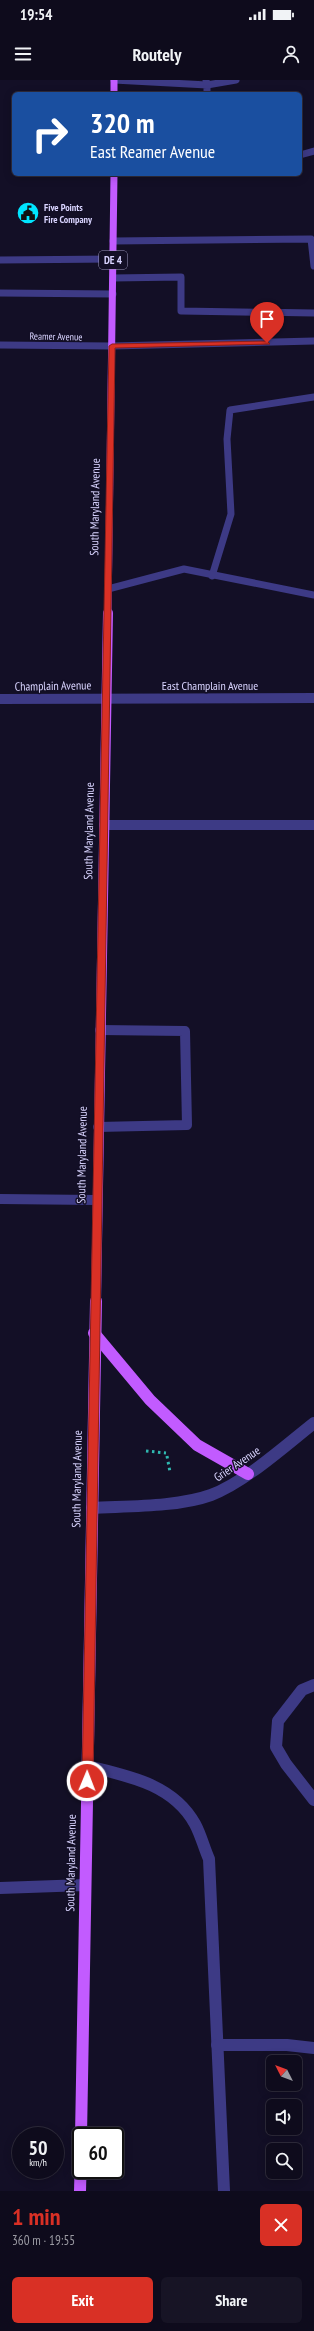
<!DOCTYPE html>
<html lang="en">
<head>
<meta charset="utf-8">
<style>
  body { margin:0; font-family:"PT Sans Narrow",sans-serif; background:#171425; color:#f1f3f6; height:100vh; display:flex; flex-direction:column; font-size:15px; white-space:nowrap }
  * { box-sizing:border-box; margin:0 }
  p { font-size:13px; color:#9b9ba3 }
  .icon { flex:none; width:22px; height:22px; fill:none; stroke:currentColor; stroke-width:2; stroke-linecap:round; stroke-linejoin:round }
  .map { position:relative; height:2111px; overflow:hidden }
  .sheet { display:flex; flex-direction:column; background:#0e0b1c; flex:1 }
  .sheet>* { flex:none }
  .hud { position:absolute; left:12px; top:12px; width:290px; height:84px; border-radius:6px; box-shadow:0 2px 10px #0003,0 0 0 1px #2e2b3b; background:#1a4fa0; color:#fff; overflow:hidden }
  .needle { width:26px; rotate:312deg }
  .buttons { position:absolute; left:266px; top:1975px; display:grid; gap:8px }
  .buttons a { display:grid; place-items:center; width:36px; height:36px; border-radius:6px; background:#0e0b1c; box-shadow:0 2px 10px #0003,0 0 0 1px #2e2b3b; font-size:20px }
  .speed { position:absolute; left:12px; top:2047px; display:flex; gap:8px; font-size:20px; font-weight:700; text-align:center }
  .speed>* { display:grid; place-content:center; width:52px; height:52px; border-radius:50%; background:#0e0b1c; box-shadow:0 2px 10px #0003,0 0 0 1px #2e2b3b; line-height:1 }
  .speed small { font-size:10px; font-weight:400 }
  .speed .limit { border:2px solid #111; border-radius:6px; background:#fff; color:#111 }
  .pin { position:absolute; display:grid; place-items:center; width:34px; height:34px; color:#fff; margin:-41px -17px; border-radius:50% 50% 50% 0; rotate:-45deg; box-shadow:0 0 4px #0007 }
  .pin .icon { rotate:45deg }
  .me { position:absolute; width:44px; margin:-22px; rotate:1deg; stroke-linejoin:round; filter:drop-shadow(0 0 3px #0008) }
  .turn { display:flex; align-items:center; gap:14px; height:84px; padding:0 12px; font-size:18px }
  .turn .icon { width:52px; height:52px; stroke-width:2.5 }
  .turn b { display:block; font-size:28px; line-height:34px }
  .round { display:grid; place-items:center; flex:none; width:42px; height:42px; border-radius:6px; background:#171425 }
  .headline { display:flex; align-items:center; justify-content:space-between; height:68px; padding:0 12px }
  h1 { font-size:24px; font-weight:800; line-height:30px; color:#d93025 }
  .cta { display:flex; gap:8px; margin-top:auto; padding:8px 12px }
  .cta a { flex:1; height:46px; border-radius:6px; background:#d93025; color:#fff; font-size:16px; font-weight:800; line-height:46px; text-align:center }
  .cta a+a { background:#171425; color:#f1f3f6 }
  .status { display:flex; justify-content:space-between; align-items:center; height:28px; padding:0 20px; background:#0e0b1c; direction:ltr }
  .status svg { height:11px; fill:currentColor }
  header { display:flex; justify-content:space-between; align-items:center; height:52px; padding:0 12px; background:#0e0b1c; font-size:18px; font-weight:800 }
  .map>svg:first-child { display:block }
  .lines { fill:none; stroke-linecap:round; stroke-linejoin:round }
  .path { stroke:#2fb8b0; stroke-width:3; stroke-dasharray:2.5 3.5; stroke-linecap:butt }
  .minor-far2 { stroke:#3d3a85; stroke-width:7 }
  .minor-far1 { stroke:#3d3a85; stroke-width:10 }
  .minor { stroke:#3d3a85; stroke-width:12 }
  .major-far2 { stroke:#c25bff; stroke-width:7 }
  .major-far1 { stroke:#c25bff; stroke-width:10 }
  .major { stroke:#c25bff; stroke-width:12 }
  .route { fill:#d93025; stroke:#8d1f18 }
  .labels { text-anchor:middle; stroke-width:3; stroke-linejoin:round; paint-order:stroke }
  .far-poi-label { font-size:10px; font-weight:bold; fill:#d9d4ff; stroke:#130f26; text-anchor:start }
  .far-street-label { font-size:10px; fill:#d9d4ff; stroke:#130f26 }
  .shield { fill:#130f26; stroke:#9e99be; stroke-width:1 }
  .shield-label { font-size:11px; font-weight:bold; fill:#d9d4ff }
  .street-label { font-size:12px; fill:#d9d4ff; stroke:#130f26 }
</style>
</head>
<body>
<div class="status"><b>19:54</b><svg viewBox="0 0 49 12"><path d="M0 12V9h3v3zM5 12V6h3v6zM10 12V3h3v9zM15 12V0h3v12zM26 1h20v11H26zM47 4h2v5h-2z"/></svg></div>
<header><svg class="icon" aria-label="menu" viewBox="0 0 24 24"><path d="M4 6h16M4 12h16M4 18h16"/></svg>Routely<svg class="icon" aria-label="person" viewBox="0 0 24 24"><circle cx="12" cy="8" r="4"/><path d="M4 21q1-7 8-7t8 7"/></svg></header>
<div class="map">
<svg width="314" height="2111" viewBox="0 0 314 2111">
  <rect width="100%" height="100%" fill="#130f26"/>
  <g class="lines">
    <g class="path">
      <polyline points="146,1371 166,1373"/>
      <polyline points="167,1376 170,1392"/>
    </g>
    <g class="minor-far2">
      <polyline points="114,0 207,5 207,14"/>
      <polyline points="206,0 207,5 236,0"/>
      <polyline points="300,75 314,71"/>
      <polyline points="113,161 311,159 314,186"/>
      <polyline points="0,180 113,179"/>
      <polyline points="113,198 181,197 181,231 314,233"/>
      <polyline points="0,213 113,214"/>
      <polyline points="0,265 112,266 314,261"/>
      <polyline points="212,496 231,434 227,359 230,330 314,317"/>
      <polyline points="108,509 184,489 314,515"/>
    </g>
    <g class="minor-far1">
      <polyline points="0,619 314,618"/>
      <polyline points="104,745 314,745"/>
      <polyline points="98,1047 187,1045 185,951 100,950"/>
      <polyline points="0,1119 96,1120"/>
    </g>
    <g class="minor">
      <path d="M92,1428C127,1426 178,1427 211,1415C244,1403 286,1365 314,1343"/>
      <polyline points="314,1605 302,1610 278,1641 276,1667 286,1684 314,1720"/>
      <path d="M87,1686C128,1696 173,1704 195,1744C201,1755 204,1768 209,1779L224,2111"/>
      <polyline points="0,1808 85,1805"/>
      <polyline points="217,1965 287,1965 314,1968"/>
    </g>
    <g class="major-far2">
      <polyline points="114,0 114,14"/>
      <polyline points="108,534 114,94"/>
    </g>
    <polyline class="major-far1" points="96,1222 108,533"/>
    <g class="major">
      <polyline points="94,1253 150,1320 197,1365 248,1394"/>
      <polyline points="81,2056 96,1221"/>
      <polyline points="80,2111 81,2073"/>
    </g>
  </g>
  <polygon class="route" points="267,261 270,264 115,268 93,1701 87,1707 82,1701 109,266 112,264"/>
  <defs>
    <g id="civic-disc" transform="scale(1.15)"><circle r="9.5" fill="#00e5ff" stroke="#130f26"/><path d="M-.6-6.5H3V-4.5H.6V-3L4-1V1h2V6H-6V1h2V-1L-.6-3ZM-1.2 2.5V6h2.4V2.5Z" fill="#111"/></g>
  </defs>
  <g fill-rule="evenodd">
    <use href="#civic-disc" x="28" y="133"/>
  </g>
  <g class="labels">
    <g class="far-poi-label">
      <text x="44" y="131">Five Points<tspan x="44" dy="12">Fire Company</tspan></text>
    </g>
    <g class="far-street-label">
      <text transform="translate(56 256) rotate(1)" y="4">Reamer Avenue</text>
    </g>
    <rect class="shield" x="99" y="171" width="28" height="18" rx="3"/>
    <g class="shield-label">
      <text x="113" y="184">DE 4</text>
    </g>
    <g class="street-label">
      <text transform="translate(95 427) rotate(-89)" y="4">South Maryland Avenue</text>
      <text transform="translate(53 606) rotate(-1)" y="4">Champlain Avenue</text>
      <text x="210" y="610">East Champlain Avenue</text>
      <text transform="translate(89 751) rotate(-89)" y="4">South Maryland Avenue</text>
      <text transform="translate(82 1075) rotate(-89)" y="4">South Maryland Avenue</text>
      <text transform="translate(237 1384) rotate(-34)" y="4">Grier Avenue</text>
      <text transform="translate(77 1399) rotate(-89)" y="4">South Maryland Avenue</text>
      <text transform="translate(71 1783) rotate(-89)" y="4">South Maryland Avenue</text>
    </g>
  </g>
</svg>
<div class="buttons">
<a><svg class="needle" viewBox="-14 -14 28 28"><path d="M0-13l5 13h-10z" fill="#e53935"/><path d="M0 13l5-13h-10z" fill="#9b9ba3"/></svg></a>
<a><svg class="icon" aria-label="sound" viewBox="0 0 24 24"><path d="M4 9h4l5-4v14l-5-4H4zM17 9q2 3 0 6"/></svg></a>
<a><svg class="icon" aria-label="search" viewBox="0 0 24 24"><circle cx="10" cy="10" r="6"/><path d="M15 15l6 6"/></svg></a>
</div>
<div class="speed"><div>50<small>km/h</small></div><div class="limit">60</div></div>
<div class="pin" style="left:267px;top:263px;background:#d93025"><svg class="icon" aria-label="arrive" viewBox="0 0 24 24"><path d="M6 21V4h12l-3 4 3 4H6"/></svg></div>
<svg class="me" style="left:87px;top:1701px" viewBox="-20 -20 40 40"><circle r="17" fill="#d93025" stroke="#fff" stroke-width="3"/><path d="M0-11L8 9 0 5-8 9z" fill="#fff"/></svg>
<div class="hud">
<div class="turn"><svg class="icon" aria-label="right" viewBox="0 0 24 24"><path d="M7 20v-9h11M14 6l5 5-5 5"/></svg><div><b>320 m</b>East Reamer Avenue</div></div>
</div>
</div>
<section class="sheet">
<div class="headline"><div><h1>1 min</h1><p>360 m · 19:55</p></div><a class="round" style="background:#d93025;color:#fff"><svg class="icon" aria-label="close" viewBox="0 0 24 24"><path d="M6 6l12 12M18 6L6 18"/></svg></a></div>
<div class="cta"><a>Exit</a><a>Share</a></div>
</section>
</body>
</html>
